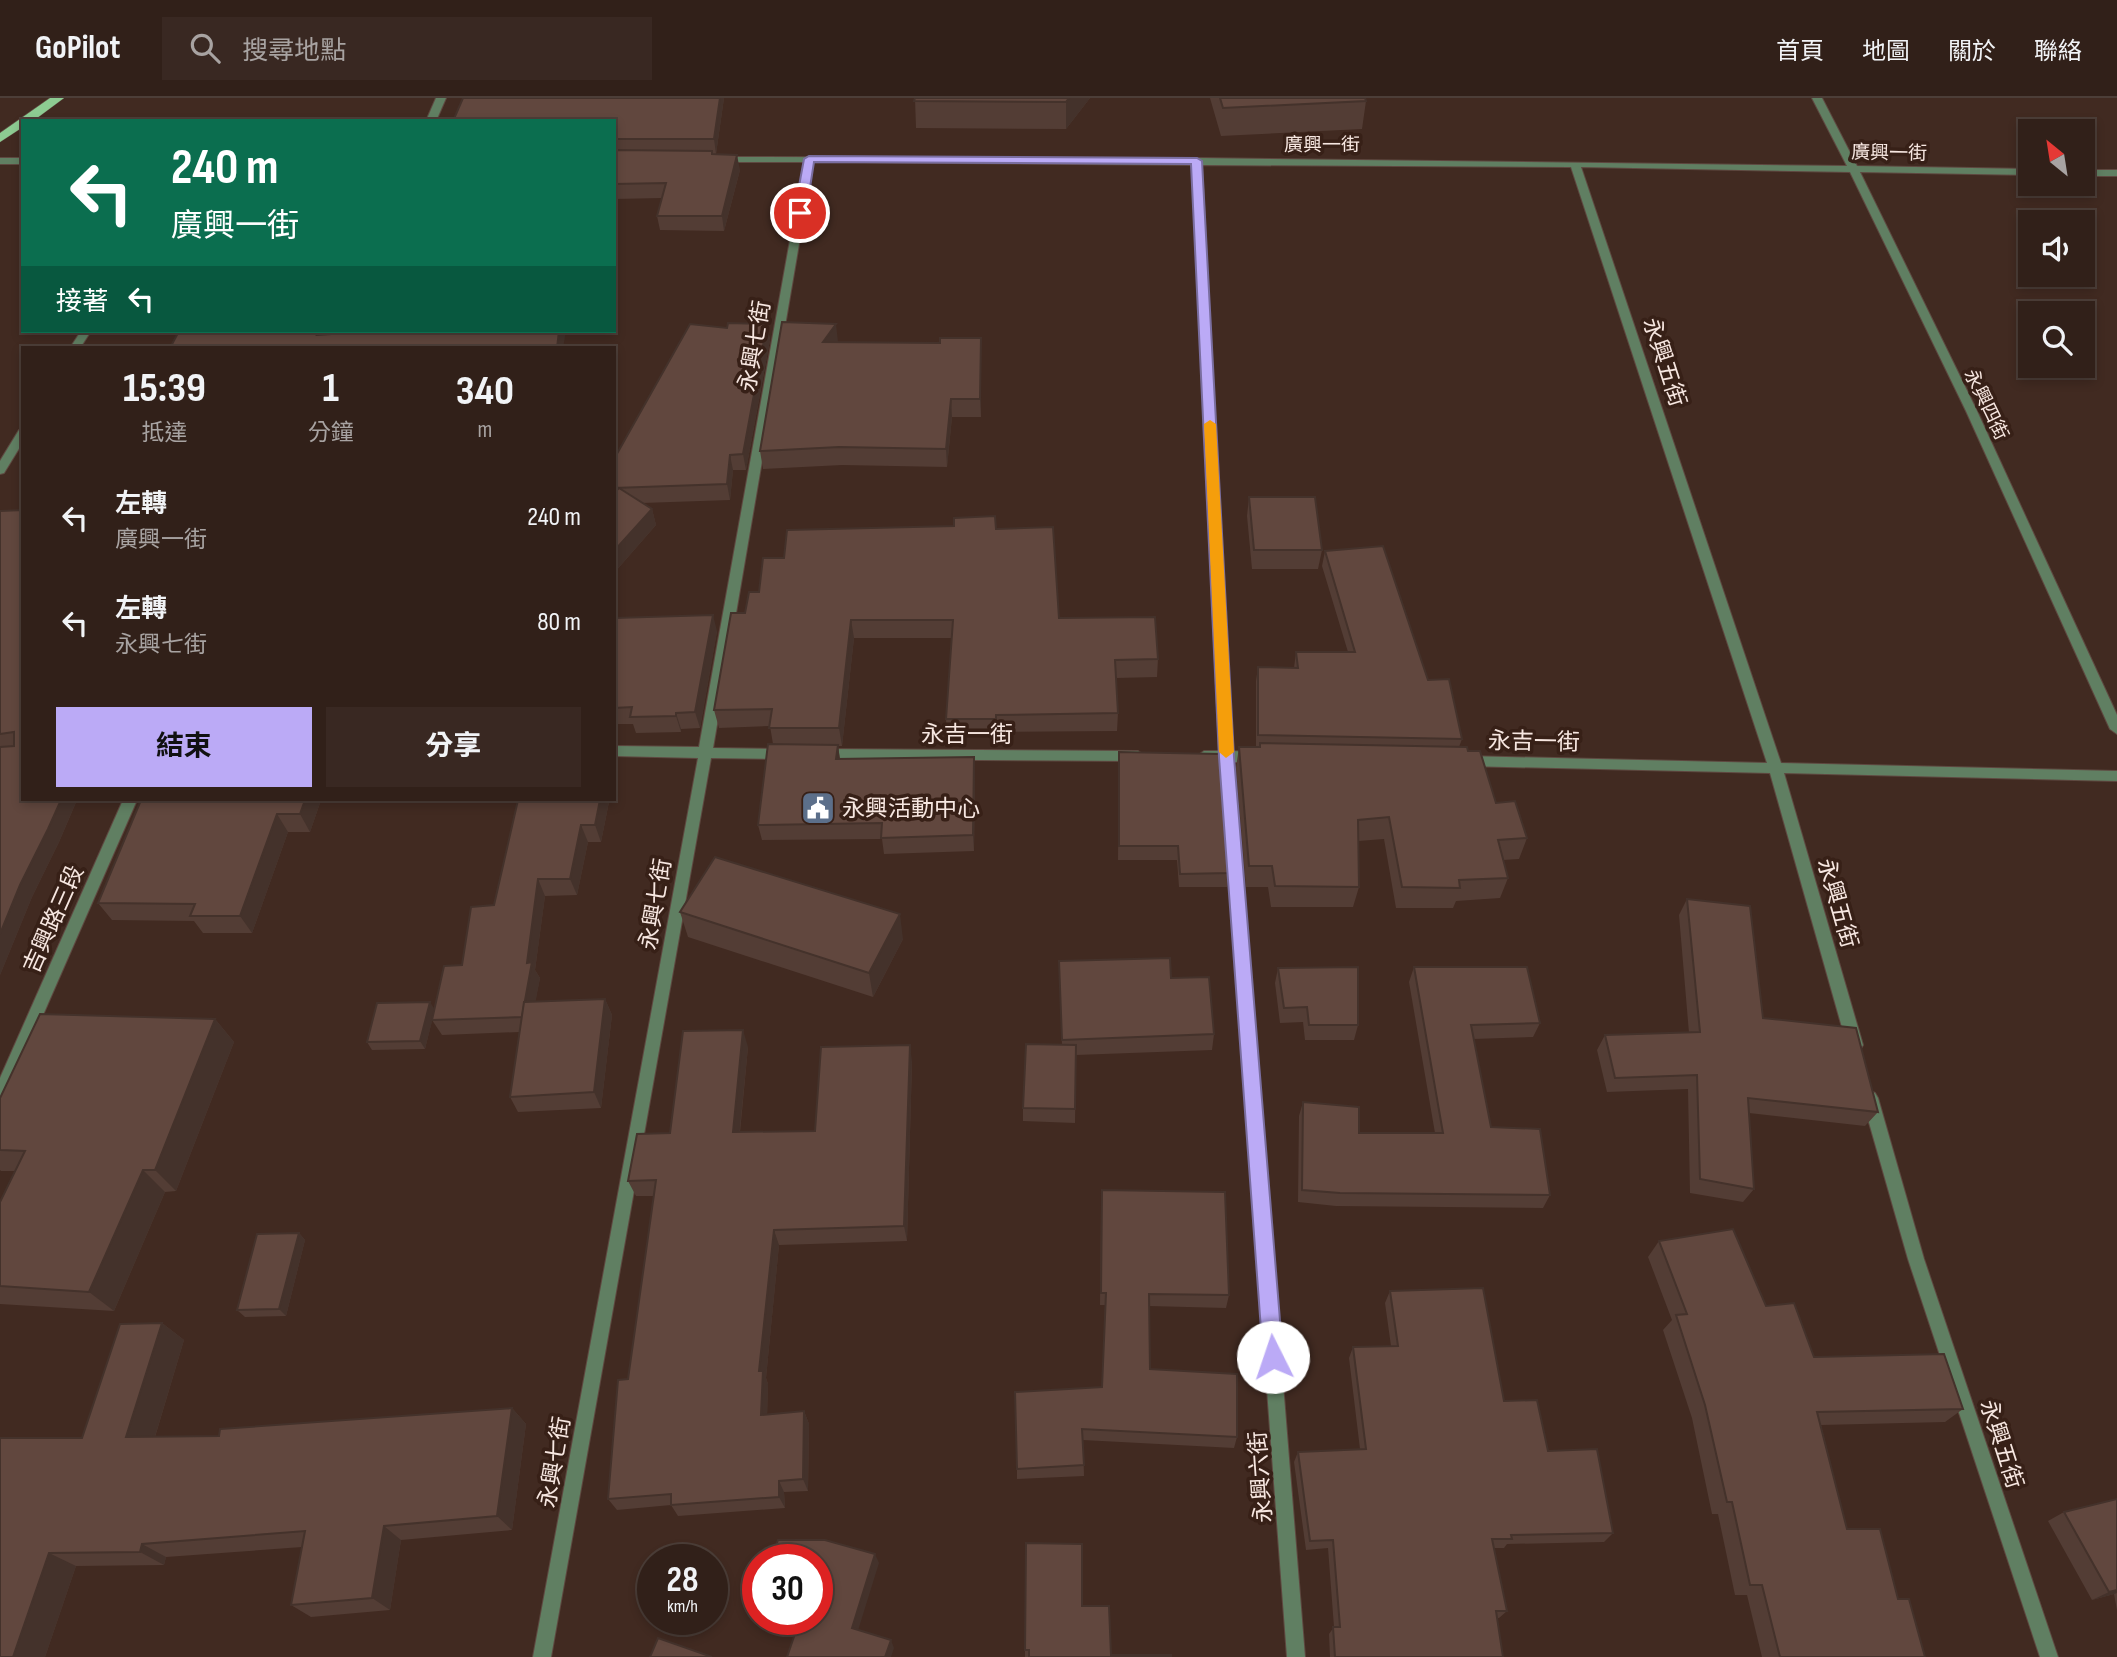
<!DOCTYPE html>
<html lang="zh-TW">
<head>
<meta charset="utf-8">
<style>
  body { margin:0; font-family:"Sofia Sans Condensed","Noto Sans TC",sans-serif; background:#392822; color:#f1f3f6; height:100vh; display:flex; flex-direction:column; font-size:26px; white-space:nowrap }
  * { box-sizing:border-box; margin:0 }
  p { font-size:23px; color:#a8a3a2 }
  .icon { flex:none; width:38px; height:38px; fill:none; stroke:currentColor; stroke-width:2; stroke-linecap:round; stroke-linejoin:round }
  .map { position:relative; flex:1; overflow:hidden }
  .side { position:absolute; left:21px; top:248px; width:595px; height:455px; display:flex; flex-direction:column; background:#312019; border-radius:0px; box-shadow:0 4px 10px #0003,0 0 0 2px #4c3e38 }
  .side>* { flex:none }
  .top-card { position:absolute; left:21px; top:21px; width:595px; height:214px; border-radius:0px; box-shadow:0 4px 10px #0003,0 0 0 2px #4c3e38; background:#0b6e4f; color:#fff; overflow:hidden }
  .needle { width:46px; rotate:330deg }
  .tools { position:absolute; left:2018px; top:21px; display:grid; gap:14px }
  .tools a { display:grid; place-items:center; width:77px; height:77px; border-radius:0px; background:#312019; box-shadow:0 4px 10px #0003,0 0 0 2px #4c3e38; font-size:35px }
  .speed { position:absolute; left:637px; top:1446px; display:flex; gap:14px; font-size:35px; font-weight:700; text-align:center }
  .speed>* { display:grid; place-content:center; width:91px; height:91px; border-radius:50%; background:#312019; box-shadow:0 4px 10px #0003,0 0 0 2px #4c3e38; line-height:1 }
  .speed small { font-size:18px; font-weight:400 }
  .speed .limit { border:10px solid #d22; background:#fff; color:#111 }
  .pin { position:absolute; display:grid; place-items:center; width:60px; height:60px; color:#fff; margin:-30px; border:4px solid #fff; border-radius:50%; box-shadow:0 2px 7px #0007 }
  .me { position:absolute; width:77px; margin:-38px; rotate:356deg; stroke-linejoin:round; filter:drop-shadow(0 0 5px #0008) }
  .turn { display:flex; align-items:center; gap:24px; height:147px; padding:0 35px; font-size:32px }
  .turn .icon { width:91px; height:91px; stroke-width:2.5 }
  .turn b { display:block; font-size:49px; line-height:60px }
  .then { display:flex; align-items:center; height:66px; padding:0 35px; background:#0003; gap:14px; font-size:26px }
  .eta { display:flex; justify-content:space-evenly; align-items:center; height:119px; text-align:center }
  .eta b { font-size:42px; font-weight:700; line-height:49px }
  .action { display:flex; gap:14px; margin-top:auto; padding:14px 35px }
  .action a { flex:1; height:80px; border-radius:0px; background:#bbaaf6; color:#111; font-size:28px; font-weight:700; line-height:80px; text-align:center }
  .action a+a { background:#392822; color:#f1f3f6 }
  ul { padding:0; list-style:none }
  li { display:flex; align-items:center; gap:21px; height:105px; padding:0 35px }
  li div { flex:1 }
  li b { display:block; font-size:26px }
  li em { font-style:normal }
  header { display:flex; align-items:center; gap:42px; box-sizing:border-box; height:98px; padding:0 35px; background:#312019; border-bottom:2px solid #4c3e38 }
  header strong { font-size:33px }
  nav { display:flex; gap:38px; margin-inline-start:auto; font-size:24px }
  .search { width:490px; height:63px; background:#392822; display:flex; align-items:center; gap:18px; box-sizing:border-box; padding:0 24px; border-radius:0px; color:#a8a3a2; font-size:26px }
  .map>svg:first-child { display:block }
  .lines { fill:none; stroke-linecap:round; stroke-linejoin:round }
  .minor-casing { stroke:#5e4840; stroke-width:2 }
  .tertiary-casing { stroke:#5e4840; stroke-width:2 }
  .primary-casing { stroke:#5e4840; stroke-width:1 }
  .minor { fill:#607f62; fill-rule:evenodd }
  .tertiary { fill:#607f62; fill-rule:evenodd }
  .primary { fill:#8dcc92; fill-rule:evenodd }
  .wall { fill:#533d35 }
  .shaded-wall { fill:#44322b }
  .building { fill:#61473e; stroke:#44322b; stroke-width:2 }
  .route { fill:#bbaaf6; stroke:#7a6ea0; stroke-width:2 }
  .slow { fill:#f59e0b }
  .labels { text-anchor:middle; stroke-width:7; stroke-linejoin:round; paint-order:stroke }
  .far-street-label { font-size:19px; fill:#f7e7e1; stroke:#372017 }
  .street-label { font-size:23px; fill:#f7e7e1; stroke:#372017 }
  .poi-label { font-size:23px; fill:#f7e7e1; stroke:#372017; text-anchor:start }
</style>
</head>
<body>
<header>
<strong>GoPilot</strong>
<div class="search"><svg class="icon" aria-label="search" viewBox="0 0 24 24"><circle cx="10" cy="10" r="6"/><path d="M15 15l6 6"/></svg>搜尋地點</div>
<nav><a>首頁</a><a>地圖</a><a>關於</a><a>聯絡</a></nav>
</header>
<div class="map">
<svg width="2117" height="1559" viewBox="0 0 2117 1559">
  <rect width="100%" height="100%" fill="#412a21"/>
  <g class="lines">
    <g class="minor-casing">
      <g id="minor">
        <polygon points="1812,0 1822,0 1857,68 2030,71 2030,77 1860,74 1977,313 2117,617 2117,636 2110,631 1966,313 1850,74 1581,69 1781,665 2117,673 2117,683 1784,675 1863,947 1860,952 1855,954 1850,952 1847,947 1770,675 1466,668 1459,663 1466,658 1767,665 1571,69 1202,67 1232,653 1257,654 1264,659 1257,664 1233,664 1305,1559 1287,1559 1220,663 1204,663 1197,658 1204,653 1219,653 1192,67 813,64 713,650 784,651 791,656 784,661 711,660 551,1559 533,1559 698,660 614,658 614,648 699,649 804,64 721,64 718,63 718,59 1197,60 1847,68"/>
        <rect x="0" y="60" width="23" height="6"/>
        <rect x="2082" y="72" width="35" height="6"/>
        <polygon points="81,233 91,233 80,250 70,250"/>
        <polygon points="23,331 23,344 4,375 0,376 0,363 19,332"/>
        <polygon points="822,651 1138,653 1145,658 1138,663 822,661 815,656"/>
        <polygon points="1870,993 1875,995 1878,1000 1924,1161 2058,1559 2040,1559 1908,1161 1862,1000 1865,995"/>
      </g>
    </g>
    <g class="tertiary-casing">
      <g id="tertiary">
        <polygon points="436,0 446,0 436,23 426,23"/>
        <polygon points="123,702 137,702 8,997 5,1002 0,1004 0,980"/>
      </g>
    </g>
    <g class="primary-casing">
      <polygon id="primary" points="50,0 64,0 33,23 23,23 23,29 0,44 0,35"/>
    </g>
    <use href="#minor" class="minor"/>
    <use href="#tertiary" class="tertiary"/>
    <use href="#primary" class="primary"/>
  </g>
  <g class="wall">
    <polygon points="724,0 716,56 740,72 724,133 660,132 657,118 662,100 614,101 614,23"/>
    <polygon points="915,0 1090,0 1066,31 916,30"/>
    <polygon points="1210,0 1365,0 1366,3 1362,31 1221,38"/>
    <polygon points="767,226 770,242 746,372 733,372 730,402 642,405 652,411 656,427 614,475 614,361 727,230"/>
    <polygon points="838,244 981,258 981,319 952,319 947,369 842,367 763,371 760,353"/>
    <polygon points="1249,399 1322,452 1318,471 1252,471 1247,418"/>
    <polygon points="0,413 23,702 77,702 59,744 32,799 0,877"/>
    <polygon points="996,431 1059,520 1158,561 1157,579 1116,580 1118,615 1117,633 997,634 997,639 947,638 946,621 952,540 854,540 842,648 838,648 840,661 975,675 974,753 884,756 882,741 762,742 758,727 773,646 770,628 719,630 714,612 745,515 784,460"/>
    <polygon points="1325,453 1428,582 1462,641 1459,649 1468,653 1496,705 1527,740 1519,761 1503,762 1508,780 1500,800 1456,803 1453,810 1396,810 1384,741 1358,743 1359,789 1353,809 1271,809 1268,789 1246,789 1236,670 1239,649 1256,649 1256,583 1258,569 1294,570 1296,554 1348,554 1322,468"/>
    <polygon points="614,520 717,533 700,630 681,631 681,634 636,635 633,626 614,626"/>
    <polygon points="1119,654 1229,775 1227,789 1179,789 1177,762 1118,762"/>
    <polygon points="141,702 321,702 310,734 288,734 252,835 203,835 194,823 112,822 98,805"/>
    <polygon points="518,702 609,704 601,744 588,744 577,797 545,798 535,872 540,880 535,904 605,901 612,917 601,1010 518,1014 510,999 519,934 442,937 432,922 433,918 425,951 372,952 367,944 435,912 462,867 494,807"/>
    <polygon points="1687,801 1763,920 1878,1014 1865,1028 1749,1015 1754,1091 1743,1104 1690,1095 1688,991 1607,994 1597,952 1605,937 1689,935 1679,817"/>
    <polygon points="680,814 903,841 873,899 688,839"/>
    <polygon points="1059,863 1171,880 1214,936 1212,952 1076,957 1075,1025 1023,1023 1023,1010 1062,947"/>
    <polygon points="1414,869 1540,925 1533,939 1473,941 1491,1029 1550,1097 1543,1110 1336,1108 1298,1104 1299,1018 1303,1004 1359,1035 1435,1035 1409,884"/>
    <polygon points="1278,870 1358,927 1354,942 1305,942 1303,924 1280,925 1275,885"/>
    <polygon points="215,921 234,944 176,1093 165,1094 114,1213 0,1206 0,1104 15,1073 1,1073 0,1072 0,1000"/>
    <polygon points="748,949 740,1034 815,1033 912,964 907,1143 779,1147 766,1280 768,1286 767,1316 804,1313 809,1326 808,1393 784,1394 785,1410 678,1418 671,1407 617,1412 608,1401 628,1281 654,1098 636,1098 628,1083"/>
    <polygon points="1101,1106 1229,1197 1226,1210 1149,1208 1150,1271 1237,1339 1234,1350 1083,1342 1084,1378 1017,1381 1017,1371 1102,1289 1105,1207 1100,1207"/>
    <polygon points="299,1135 305,1142 286,1218 245,1219 237,1212"/>
    <polygon points="1659,1143 1766,1208 1814,1259 1963,1311 1945,1324 1821,1327 1847,1431 1898,1501 1925,1559 1762,1559 1747,1497 1735,1497 1718,1416 1712,1416 1692,1320 1663,1232 1672,1222 1648,1159"/>
    <polygon points="1390,1193 1504,1303 1548,1353 1613,1435 1604,1444 1507,1446 1504,1450 1493,1450 1507,1513 1499,1520 1497,1520 1503,1559 1330,1559 1329,1536 1334,1529 1328,1450 1306,1452 1294,1364 1298,1354 1360,1351 1349,1260 1353,1249 1391,1248 1385,1205"/>
    <polygon points="162,1225 184,1242 155,1339 219,1338 512,1310 526,1326 512,1432 401,1442 390,1512 311,1519 291,1507 302,1449 166,1459 164,1467 76,1468 45,1559 0,1559 82,1340"/>
    <polygon points="2117,1401 2117,1512 2114,1496 2092,1502 2048,1423 2064,1414"/>
    <polygon points="1082,1508 1111,1557 1171,1559 1025,1559 1025,1552"/>
  </g>
  <g class="shaded-wall">
    <polygon points="720,0 724,0 716,56 714,41"/>
    <polygon points="1069,0 1090,0 1066,31 1066,4"/>
    <polygon points="737,57 740,72 724,133 722,118"/>
    <polygon points="767,226 770,242 746,372 743,356"/>
    <polygon points="836,226 838,244 823,244"/>
    <polygon points="319,233 330,233 324,250 317,237"/>
    <polygon points="559,233 566,233 563,250 557,250"/>
    <polygon points="981,240 981,319 980,301"/>
    <polygon points="951,301 952,319 947,369 946,351"/>
    <polygon points="730,357 733,372 730,402 727,386"/>
    <polygon points="652,411 656,427 614,475 614,453"/>
    <polygon points="713,517 717,533 700,630 695,614"/>
    <polygon points="851,522 854,540 842,648 839,630"/>
    <polygon points="676,615 681,631 681,634 676,618"/>
    <polygon points="838,647 840,663 836,661"/>
    <polygon points="974,659 975,675 974,753 973,737"/>
    <polygon points="61,702 77,702 59,744 32,799 0,877 0,836 20,787"/>
    <polygon points="305,702 321,702 310,734 300,716"/>
    <polygon points="600,702 608,702 609,704 601,744 595,727"/>
    <polygon points="277,716 288,734 252,835 240,818"/>
    <polygon points="581,727 588,744 577,797 570,781"/>
    <polygon points="538,781 545,798 535,872 540,880 530,934 522,919 527,865"/>
    <polygon points="900,816 903,841 873,899 869,875"/>
    <polygon points="605,901 612,917 601,1010 594,994"/>
    <polygon points="430,904 435,912 425,951 420,943"/>
    <polygon points="215,921 234,944 176,1093 155,1072"/>
    <polygon points="743,932 748,949 738,1050 733,1034"/>
    <polygon points="910,947 912,964 907,1143 904,1128"/>
    <polygon points="143,1072 165,1094 114,1213 89,1194"/>
    <polygon points="774,1132 779,1147 766,1280 768,1286 767,1329 761,1317 759,1273"/>
    <polygon points="299,1135 305,1142 286,1218 279,1211"/>
    <polygon points="162,1225 184,1242 150,1355 126,1339"/>
    <polygon points="512,1310 526,1326 512,1432 497,1418"/>
    <polygon points="804,1313 809,1326 808,1393 803,1381"/>
    <polygon points="779,1383 784,1394 785,1410 779,1399"/>
    <polygon points="384,1428 401,1442 390,1512 372,1500"/>
    <polygon points="142,1446 166,1459 164,1467 140,1454"/>
    <polygon points="49,1455 76,1468 45,1559 13,1559"/>
    <polygon points="875,1456 879,1465 856,1539 852,1530"/>
    <polygon points="2117,1492 2117,1495 2114,1496 2092,1502 2109,1494"/>
    <polygon points="891,1542 894,1550 891,1559 885,1559"/>
  </g>
  <g class="building">
    <polygon points="463,0 720,0 714,41 614,41 614,23 453,23"/>
    <polygon points="915,0 1069,0 1066,4 914,3"/>
    <polygon points="1220,0 1365,0 1366,3 1223,10"/>
    <polygon points="614,52 712,53 712,56 737,57 722,118 657,118 666,85 614,86"/>
    <polygon points="782,224 836,226 823,244 940,245 940,240 981,240 980,301 951,301 946,351 839,349 760,353"/>
    <polygon points="728,225 767,226 743,356 730,357 727,386 614,390 614,361 690,226 727,230"/>
    <polygon points="179,233 319,233 317,237 331,236 333,233 559,233 557,250 170,250"/>
    <polygon points="619,390 652,411 614,453 614,395"/>
    <polygon points="1249,399 1315,399 1322,452 1254,452"/>
    <polygon points="23,412 23,702 61,702 48,731 20,787 0,836 0,649 14,648 14,634 0,636 0,413"/>
    <polygon points="995,418 996,431 1053,429 1059,520 1155,519 1158,561 1115,562 1118,615 996,617 996,621 946,621 953,522 851,522 839,630 769,630 772,611 714,612 731,515 745,515 749,494 759,494 763,460 784,460 787,432 954,428 954,420"/>
    <polygon points="1383,448 1428,582 1449,581 1462,641 1258,637 1258,569 1298,570 1296,554 1355,554 1325,453"/>
    <polygon points="713,517 695,614 676,615 676,618 630,619 632,609 614,610 614,520"/>
    <polygon points="1260,645 1467,649 1468,653 1480,653 1496,705 1515,703 1527,740 1498,742 1508,780 1459,782 1460,790 1402,789 1389,719 1358,722 1359,789 1275,788 1272,768 1249,768 1239,649 1260,649"/>
    <polygon points="768,646 838,647 836,661 974,659 973,737 881,740 882,725 758,727"/>
    <polygon points="1119,654 1220,656 1229,775 1180,776 1178,748 1119,748"/>
    <polygon points="141,702 305,702 300,716 277,716 240,818 190,818 195,806 98,805"/>
    <polygon points="518,702 600,702 595,727 581,727 570,781 538,781 527,865 532,864 522,919 432,922 444,868 462,867 471,809 494,807"/>
    <polygon points="715,759 900,816 869,875 680,814"/>
    <polygon points="1687,801 1750,808 1763,920 1856,930 1878,1014 1748,1000 1754,1091 1700,1081 1697,977 1615,980 1605,937 1700,934"/>
    <polygon points="1170,860 1171,880 1209,879 1214,936 1062,942 1059,863"/>
    <polygon points="1358,869 1358,927 1309,927 1307,909 1284,910 1278,870"/>
    <polygon points="1414,869 1527,869 1540,925 1471,927 1491,1029 1540,1031 1550,1097 1340,1095 1302,1092 1303,1004 1359,1009 1359,1035 1443,1035"/>
    <polygon points="605,901 594,994 510,999 524,904"/>
    <polygon points="430,904 420,943 367,944 377,905"/>
    <polygon points="40,916 215,921 155,1072 143,1072 89,1194 0,1188 0,1104 25,1053 0,1052 0,1000"/>
    <polygon points="743,932 733,1034 815,1033 821,949 910,947 904,1128 774,1132 759,1273 763,1273 761,1317 804,1313 803,1381 779,1383 779,1399 671,1407 671,1396 608,1401 618,1282 628,1281 656,1082 628,1083 637,1036 670,1035 683,933"/>
    <polygon points="1026,946 1076,947 1075,1011 1023,1010"/>
    <polygon points="1102,1092 1225,1094 1229,1197 1149,1196 1150,1271 1237,1276 1237,1339 1082,1331 1084,1367 1017,1371 1015,1294 1102,1289 1106,1195 1101,1195"/>
    <polygon points="1733,1131 1766,1208 1794,1205 1814,1259 1944,1256 1963,1311 1817,1314 1847,1431 1880,1431 1898,1501 1909,1501 1925,1559 1780,1559 1762,1487 1750,1487 1732,1404 1727,1404 1705,1307 1676,1217 1687,1216 1659,1143"/>
    <polygon points="299,1135 279,1211 237,1212 257,1136"/>
    <polygon points="1483,1190 1504,1303 1537,1302 1548,1353 1597,1351 1613,1435 1511,1437 1512,1441 1492,1441 1507,1513 1496,1513 1503,1559 1335,1559 1333,1529 1340,1529 1333,1442 1310,1443 1298,1354 1366,1351 1353,1249 1398,1248 1390,1193"/>
    <polygon points="162,1225 126,1339 219,1338 220,1331 512,1310 497,1418 384,1428 372,1500 291,1507 305,1433 142,1446 140,1454 49,1455 13,1559 0,1559 0,1340 82,1340 120,1226"/>
    <polygon points="2117,1401 2117,1492 2109,1494 2064,1414"/>
    <polygon points="778,1442 825,1442 875,1456 852,1530 891,1542 885,1559 787,1559 800,1521 817,1521 817,1461 771,1461"/>
    <polygon points="1026,1445 1082,1446 1082,1508 1109,1508 1111,1557 1171,1557 1171,1559 1029,1559 1029,1552 1025,1552"/>
    <polygon points="658,1540 712,1559 650,1559"/>
  </g>
  <polygon class="route" points="809,58 1197,60 1202,63 1234,659 1283,1259 1280,1265 1273,1268 1266,1265 1263,1259 1219,659 1191,66 814,64 806,115 800,118 794,115 804,61"/>
  <polygon class="slow" points="1210,322 1216,326 1234,654 1226,660 1219,654 1204,326"/>
  <defs>
    <g id="civic-square" transform="scale(1.75)"><rect x="-9" y="-9" width="18" height="18" rx="4" fill="#5c6f8a" stroke="#372017"/><path d="M-.6-6.5H3V-4.5H.6V-3L4-1V1h2V6H-6V1h2V-1L-.6-3ZM-1.2 2.5V6h2.4V2.5Z" fill="#fff"/></g>
  </defs>
  <g fill-rule="evenodd">
    <use href="#civic-square" x="818" y="710"/>
  </g>
  <g class="labels">
    <g class="far-street-label">
      <text x="1322" y="53">廣興一街</text>
      <text transform="translate(1889 54) rotate(1)" y="7">廣興一街</text>
      <text transform="translate(1987 306) rotate(64)" y="7">永興四街</text>
    </g>
    <g class="street-label">
      <text transform="translate(754 248) rotate(-80)" y="8">永興七街</text>
      <text transform="translate(1665 264) rotate(72)" y="8">永興五街</text>
      <text x="967" y="644">永吉一街</text>
      <text transform="translate(1534 643) rotate(1)" y="8">永吉一街</text>
      <text transform="translate(1838 805) rotate(74)" y="8">永興五街</text>
      <text transform="translate(655 806) rotate(-80)" y="8">永興七街</text>
      <text transform="translate(53 821) rotate(-66)" y="8">吉興路三段</text>
      <text transform="translate(2002 1346) rotate(72)" y="8">永興五街</text>
      <text transform="translate(554 1364) rotate(-80)" y="8">永興七街</text>
      <text transform="translate(1260 1379) rotate(-94)" y="8">永興六街</text>
    </g>
    <g class="poi-label">
      <text x="842" y="718">永興活動中心</text>
    </g>
  </g>
</svg>
<div class="tools">
<a><svg class="needle" viewBox="-14 -14 28 28"><path d="M0-13l5 13h-10z" fill="#e53935"/><path d="M0 13l5-13h-10z" fill="#a8a3a2"/></svg></a>
<a><svg class="icon" aria-label="sound" viewBox="0 0 24 24"><path d="M4 9h4l5-4v14l-5-4H4zM17 9q2 3 0 6"/></svg></a>
<a><svg class="icon" aria-label="search" viewBox="0 0 24 24"><circle cx="10" cy="10" r="6"/><path d="M15 15l6 6"/></svg></a>
</div>
<div class="speed"><div>28<small>km/h</small></div><div class="limit">30</div></div>
<div class="pin" style="left:800px;top:115px;background:#d93025"><svg class="icon" aria-label="arrive" viewBox="0 0 24 24"><path d="M6 21V4h12l-3 4 3 4H6"/></svg></div>
<svg class="me" style="left:1273px;top:1259px" viewBox="-20 -20 40 40"><circle r="19" fill="#fff"/><path d="M0-13L10 11 0 6-10 11z" fill="#bbaaf6"/></svg>
<div class="top-card">
<div class="turn"><svg class="icon" aria-label="left" viewBox="0 0 24 24"><path d="M17 20v-9H6M10 6l-5 5 5 5"/></svg><div><b>240 m</b>廣興一街</div></div>
<div class="then">接著<svg class="icon" aria-label="left" viewBox="0 0 24 24"><path d="M17 20v-9H6M10 6l-5 5 5 5"/></svg></div>
</div>
<section class="side">
<div class="eta">
<div><b>15:39</b><p>抵達</p></div>
<div><b>1</b><p>分鐘</p></div>
<div><b>340</b><p>m</p></div>
</div>
<ul>
<li><svg class="icon" aria-label="left" viewBox="0 0 24 24"><path d="M17 20v-9H6M10 6l-5 5 5 5"/></svg><div><b>左轉</b><p>廣興一街</p></div><em>240 m</em></li>
<li><svg class="icon" aria-label="left" viewBox="0 0 24 24"><path d="M17 20v-9H6M10 6l-5 5 5 5"/></svg><div><b>左轉</b><p>永興七街</p></div><em>80 m</em></li>
</ul>
<div class="action"><a>結束</a><a>分享</a></div>
</section>
</div>
</body>
</html>
